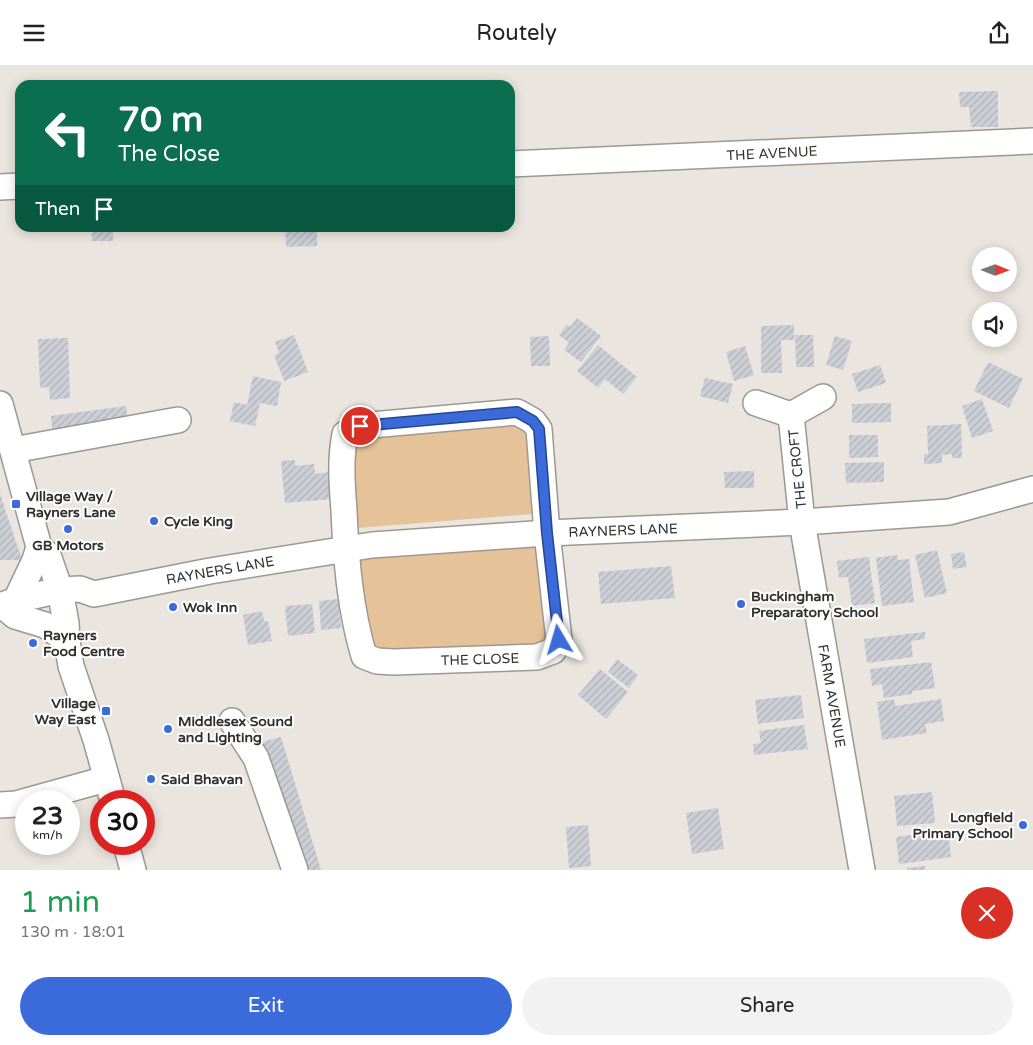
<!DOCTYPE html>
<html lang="en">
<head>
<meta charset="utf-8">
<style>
  body { margin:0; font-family:"Varela Round",sans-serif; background:#f2f2f2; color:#222; height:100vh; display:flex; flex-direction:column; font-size:19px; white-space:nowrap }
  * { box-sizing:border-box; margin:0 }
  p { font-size:16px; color:#767676 }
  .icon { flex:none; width:28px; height:28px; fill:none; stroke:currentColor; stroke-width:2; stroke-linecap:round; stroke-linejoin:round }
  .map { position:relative; height:805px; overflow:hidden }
  .details { display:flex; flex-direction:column; background:#fff; flex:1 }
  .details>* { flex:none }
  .hud { position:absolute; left:15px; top:15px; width:500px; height:152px; border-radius:15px; box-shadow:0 2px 12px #0003; background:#0b6e4f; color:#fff; overflow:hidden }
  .needle { width:32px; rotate:91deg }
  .buttons { position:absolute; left:972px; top:182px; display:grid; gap:10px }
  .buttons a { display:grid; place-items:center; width:45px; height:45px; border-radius:50%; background:#fff; box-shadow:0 2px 12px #0003; font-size:25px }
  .speed { position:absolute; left:15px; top:725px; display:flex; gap:10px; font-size:25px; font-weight:700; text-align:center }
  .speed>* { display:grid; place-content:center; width:65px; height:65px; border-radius:50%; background:#fff; box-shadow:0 2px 12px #0003; line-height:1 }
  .speed small { font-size:12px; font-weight:400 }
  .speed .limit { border:8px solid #d22; background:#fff; color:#111 }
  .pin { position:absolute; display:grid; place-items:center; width:42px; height:42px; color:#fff; margin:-21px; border:2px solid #fff; border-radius:50%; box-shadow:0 1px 5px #0007 }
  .me { position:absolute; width:55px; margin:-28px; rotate:353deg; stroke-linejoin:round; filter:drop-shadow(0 0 4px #0008) }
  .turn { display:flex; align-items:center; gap:18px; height:105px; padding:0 20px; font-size:22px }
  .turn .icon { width:65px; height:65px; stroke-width:2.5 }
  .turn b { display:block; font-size:35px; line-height:42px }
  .then { display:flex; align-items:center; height:48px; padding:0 20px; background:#0003; gap:10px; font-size:19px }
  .round { display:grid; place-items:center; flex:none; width:52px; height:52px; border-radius:26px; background:#f2f2f2 }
  .summary { display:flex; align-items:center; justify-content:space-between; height:85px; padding:0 20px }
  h1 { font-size:30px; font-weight:600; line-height:38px; color:#1e9e55 }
  .button { display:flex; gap:10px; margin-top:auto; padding:10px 20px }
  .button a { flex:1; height:58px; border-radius:30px; background:#3b6bdb; color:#fff; font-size:20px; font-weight:600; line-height:58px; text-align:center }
  .button a+a { background:#f2f2f2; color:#222 }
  header { display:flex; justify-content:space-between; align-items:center; height:65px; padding:0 20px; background:#fff; font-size:22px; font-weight:600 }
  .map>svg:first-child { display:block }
  .green { fill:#e5c298 }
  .building { fill:url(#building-hatch) }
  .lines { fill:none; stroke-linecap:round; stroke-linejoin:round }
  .minor-casing { stroke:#9d9892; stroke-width:28 }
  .minor { stroke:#fff; stroke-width:25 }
  .route-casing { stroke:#26468e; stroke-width:12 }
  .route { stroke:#3b6bdb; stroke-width:9 }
  .poi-dot { fill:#3b6bdb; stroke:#fff; stroke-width:2 }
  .labels { text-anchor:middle; stroke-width:4; stroke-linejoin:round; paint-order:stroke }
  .street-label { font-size:14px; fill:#32302d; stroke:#fff }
  .poi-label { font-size:14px; font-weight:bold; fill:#32302d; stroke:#fff; text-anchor:start }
</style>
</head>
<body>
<header><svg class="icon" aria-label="menu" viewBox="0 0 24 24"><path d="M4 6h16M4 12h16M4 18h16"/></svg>Routely<svg class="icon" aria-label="share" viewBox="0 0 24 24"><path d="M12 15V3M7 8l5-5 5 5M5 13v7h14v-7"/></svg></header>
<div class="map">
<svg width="1033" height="805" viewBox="0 0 1033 805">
  <defs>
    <pattern id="building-hatch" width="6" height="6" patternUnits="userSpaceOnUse" patternTransform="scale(1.25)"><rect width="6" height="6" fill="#cccfd6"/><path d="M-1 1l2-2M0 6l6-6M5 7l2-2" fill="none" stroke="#b0b2b8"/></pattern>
  </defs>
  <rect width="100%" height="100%" fill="#eae5de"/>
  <g class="green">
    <polygon points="533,356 545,448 345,464 345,369"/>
    <polygon points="548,477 553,586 377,596 346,493"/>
  </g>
  <g class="building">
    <polygon points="998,26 998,62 971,62 969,42 960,42 959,27"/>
    <rect x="92" y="162" width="21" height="14"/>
    <polygon points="285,162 317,162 317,181 286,182"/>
    <polygon points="577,253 601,271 581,297 564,285 569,278 559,270 567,259 570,262"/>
    <polygon points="794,260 794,275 781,275 782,308 761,308 761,261"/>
    <polygon points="294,270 308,307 284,316 274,290 279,288 275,277"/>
    <polygon points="795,270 813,270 814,302 796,302"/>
    <polygon points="549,271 550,301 531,301 530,272"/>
    <polygon points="835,271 852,276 843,305 826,300"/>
    <polygon points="68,273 70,333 50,335 49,322 40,323 38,274"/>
    <polygon points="598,280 637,312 623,329 605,314 598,323 577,306"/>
    <polygon points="745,281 754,310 734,316 726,287"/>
    <polygon points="988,297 1023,314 1009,343 974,326"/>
    <polygon points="880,300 886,318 858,327 852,309"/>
    <polygon points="253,311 281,317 277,341 260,338 255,361 230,356 234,337 247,340"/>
    <polygon points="705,313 733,319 728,338 700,331"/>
    <polygon points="982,334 993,366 972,373 962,341"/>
    <polygon points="891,338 891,357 852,358 852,339"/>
    <polygon points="126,341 129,362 53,372 51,351"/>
    <polygon points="961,359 962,393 952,393 952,389 942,390 942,398 924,399 924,389 928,389 927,361"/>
    <polygon points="849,370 878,370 878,392 849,393"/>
    <polygon points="295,395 295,401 314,399 315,409 329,407 332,434 285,438 281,396"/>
    <polygon points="884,397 884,417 846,418 845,398"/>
    <polygon points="754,406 754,423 725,423 724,407"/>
    <polygon points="0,429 22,495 0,495"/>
    <polygon points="937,485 947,528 925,533 915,490"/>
    <polygon points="964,487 967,502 953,504 951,489"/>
    <polygon points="897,490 898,495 909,494 914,537 882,541 876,493"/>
    <polygon points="869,492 875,538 852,541 848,512 839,513 837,496"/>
    <polygon points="671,501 675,533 601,539 598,507"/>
    <polygon points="338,534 341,563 321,565 319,536"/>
    <polygon points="312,539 315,568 288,571 285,541"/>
    <polygon points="262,546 264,556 268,556 272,576 248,580 243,550"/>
    <polygon points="925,567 925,574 911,576 913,592 867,598 864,574"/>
    <polygon points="617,594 638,610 629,623 608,607"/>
    <polygon points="931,597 935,623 912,626 912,629 884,633 882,619 872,621 870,604"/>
    <polygon points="600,604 628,627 606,654 578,630"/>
    <polygon points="801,630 804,653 758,659 755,635"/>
    <polygon points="894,634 895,641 941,634 944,656 925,659 927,668 882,675 877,637"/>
    <polygon points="804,660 808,684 754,690 753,679 761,678 759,666"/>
    <polygon points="281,672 321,805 302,805 262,677"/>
    <polygon points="932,727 935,758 897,761 894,731"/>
    <polygon points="718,743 724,784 692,789 686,748"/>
    <polygon points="588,760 591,801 569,803 566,762"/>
    <polygon points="948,765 951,792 899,799 896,772"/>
    <polygon points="925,801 926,805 907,805 907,803"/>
  </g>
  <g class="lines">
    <g class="minor-casing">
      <g id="minor">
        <polyline points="510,99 1033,76"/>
        <polyline points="0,122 20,121"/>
        <polyline points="823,332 791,350 802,457 862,805"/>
        <polyline points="756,338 791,350"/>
        <polyline points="0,339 39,482 48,490 60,525 66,558 67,576 71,601 96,675 113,736"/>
        <path d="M517,347L533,356L539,364L547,468L559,575L553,586L537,592L393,597L377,596L364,591C350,544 346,494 344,446C342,419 340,395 345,369L360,361Z"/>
        <polyline points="13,385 178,355"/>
        <polyline points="16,535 35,495 39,482"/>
        <polyline points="2,540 15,551 45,560 67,576"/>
        <polyline points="0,541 16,535 60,525 80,524 94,529 210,506 372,480 547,468 802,457 949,447 1033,424"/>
        <polyline points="232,656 256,693 295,805"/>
        <polyline points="0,740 16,739 106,714"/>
        <polyline points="126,779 133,805"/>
      </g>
    </g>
    <use href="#minor" class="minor"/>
  </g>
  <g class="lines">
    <g class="route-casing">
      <polyline id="route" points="360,361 517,347 533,356 539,364 547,468 559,575"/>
    </g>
    <use href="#route" class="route"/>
  </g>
  <g class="poi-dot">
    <rect x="11" y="434" width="10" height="10" rx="2.5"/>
    <circle cx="154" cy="456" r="5"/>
    <circle cx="68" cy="464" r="5"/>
    <circle cx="741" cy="539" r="5"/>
    <circle cx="173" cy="542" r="5"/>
    <circle cx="33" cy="578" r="5"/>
    <rect x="101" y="641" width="10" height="10" rx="2.5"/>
    <circle cx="168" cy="664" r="5"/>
    <circle cx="151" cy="714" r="5"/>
    <circle cx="1023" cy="760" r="5"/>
  </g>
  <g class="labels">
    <g class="street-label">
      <text transform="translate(772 88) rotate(-3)" y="5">THE AVENUE</text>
      <text transform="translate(797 404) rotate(-96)" y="5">THE CROFT</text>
      <text transform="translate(623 465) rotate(-2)" y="5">RAYNERS LANE</text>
      <text transform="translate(220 505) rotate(-10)" y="5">RAYNERS LANE</text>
      <text transform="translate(480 594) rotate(-2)" y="5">THE CLOSE</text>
      <text transform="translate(832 631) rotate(80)" y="5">FARM AVENUE</text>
    </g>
    <g class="poi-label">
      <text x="26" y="436">Village Way /<tspan x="26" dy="16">Rayners Lane</tspan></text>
      <text x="164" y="461">Cycle King</text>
      <text x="68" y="485" text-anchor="middle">GB Motors</text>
      <text x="751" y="536">Buckingham<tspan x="751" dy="16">Preparatory School</tspan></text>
      <text x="183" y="547">Wok Inn</text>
      <text x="43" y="575">Rayners<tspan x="43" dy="16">Food Centre</tspan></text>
      <text x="96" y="643" text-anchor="end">Village<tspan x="96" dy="16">Way East</tspan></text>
      <text x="178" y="661">Middlesex Sound<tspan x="178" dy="16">and Lighting</tspan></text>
      <text x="161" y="719">Said Bhavan</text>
      <text x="1013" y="757" text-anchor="end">Longfield<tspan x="1013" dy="16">Primary School</tspan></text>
    </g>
  </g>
</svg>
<div class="buttons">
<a><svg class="needle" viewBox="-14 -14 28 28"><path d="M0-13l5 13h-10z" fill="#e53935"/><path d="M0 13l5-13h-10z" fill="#767676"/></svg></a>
<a><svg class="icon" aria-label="sound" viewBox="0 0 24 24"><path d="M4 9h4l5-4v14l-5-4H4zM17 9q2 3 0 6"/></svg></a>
</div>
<div class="speed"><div>23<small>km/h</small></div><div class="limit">30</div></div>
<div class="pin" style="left:360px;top:361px;background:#d93025"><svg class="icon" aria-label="arrive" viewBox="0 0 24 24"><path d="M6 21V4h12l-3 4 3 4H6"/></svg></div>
<svg class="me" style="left:559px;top:575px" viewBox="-20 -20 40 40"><path d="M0-17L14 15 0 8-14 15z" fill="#3b6bdb" stroke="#fff" stroke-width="4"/></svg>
<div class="hud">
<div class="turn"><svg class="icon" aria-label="left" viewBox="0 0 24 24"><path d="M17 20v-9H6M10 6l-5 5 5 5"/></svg><div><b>70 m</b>The Close</div></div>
<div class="then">Then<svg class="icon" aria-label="arrive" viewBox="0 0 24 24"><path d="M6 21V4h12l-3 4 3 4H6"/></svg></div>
</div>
</div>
<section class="details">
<div class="summary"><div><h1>1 min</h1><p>130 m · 18:01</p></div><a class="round" style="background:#d93025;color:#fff"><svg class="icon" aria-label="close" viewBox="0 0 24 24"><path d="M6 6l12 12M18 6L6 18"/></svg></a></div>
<div class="button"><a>Exit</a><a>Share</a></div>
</section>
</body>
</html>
